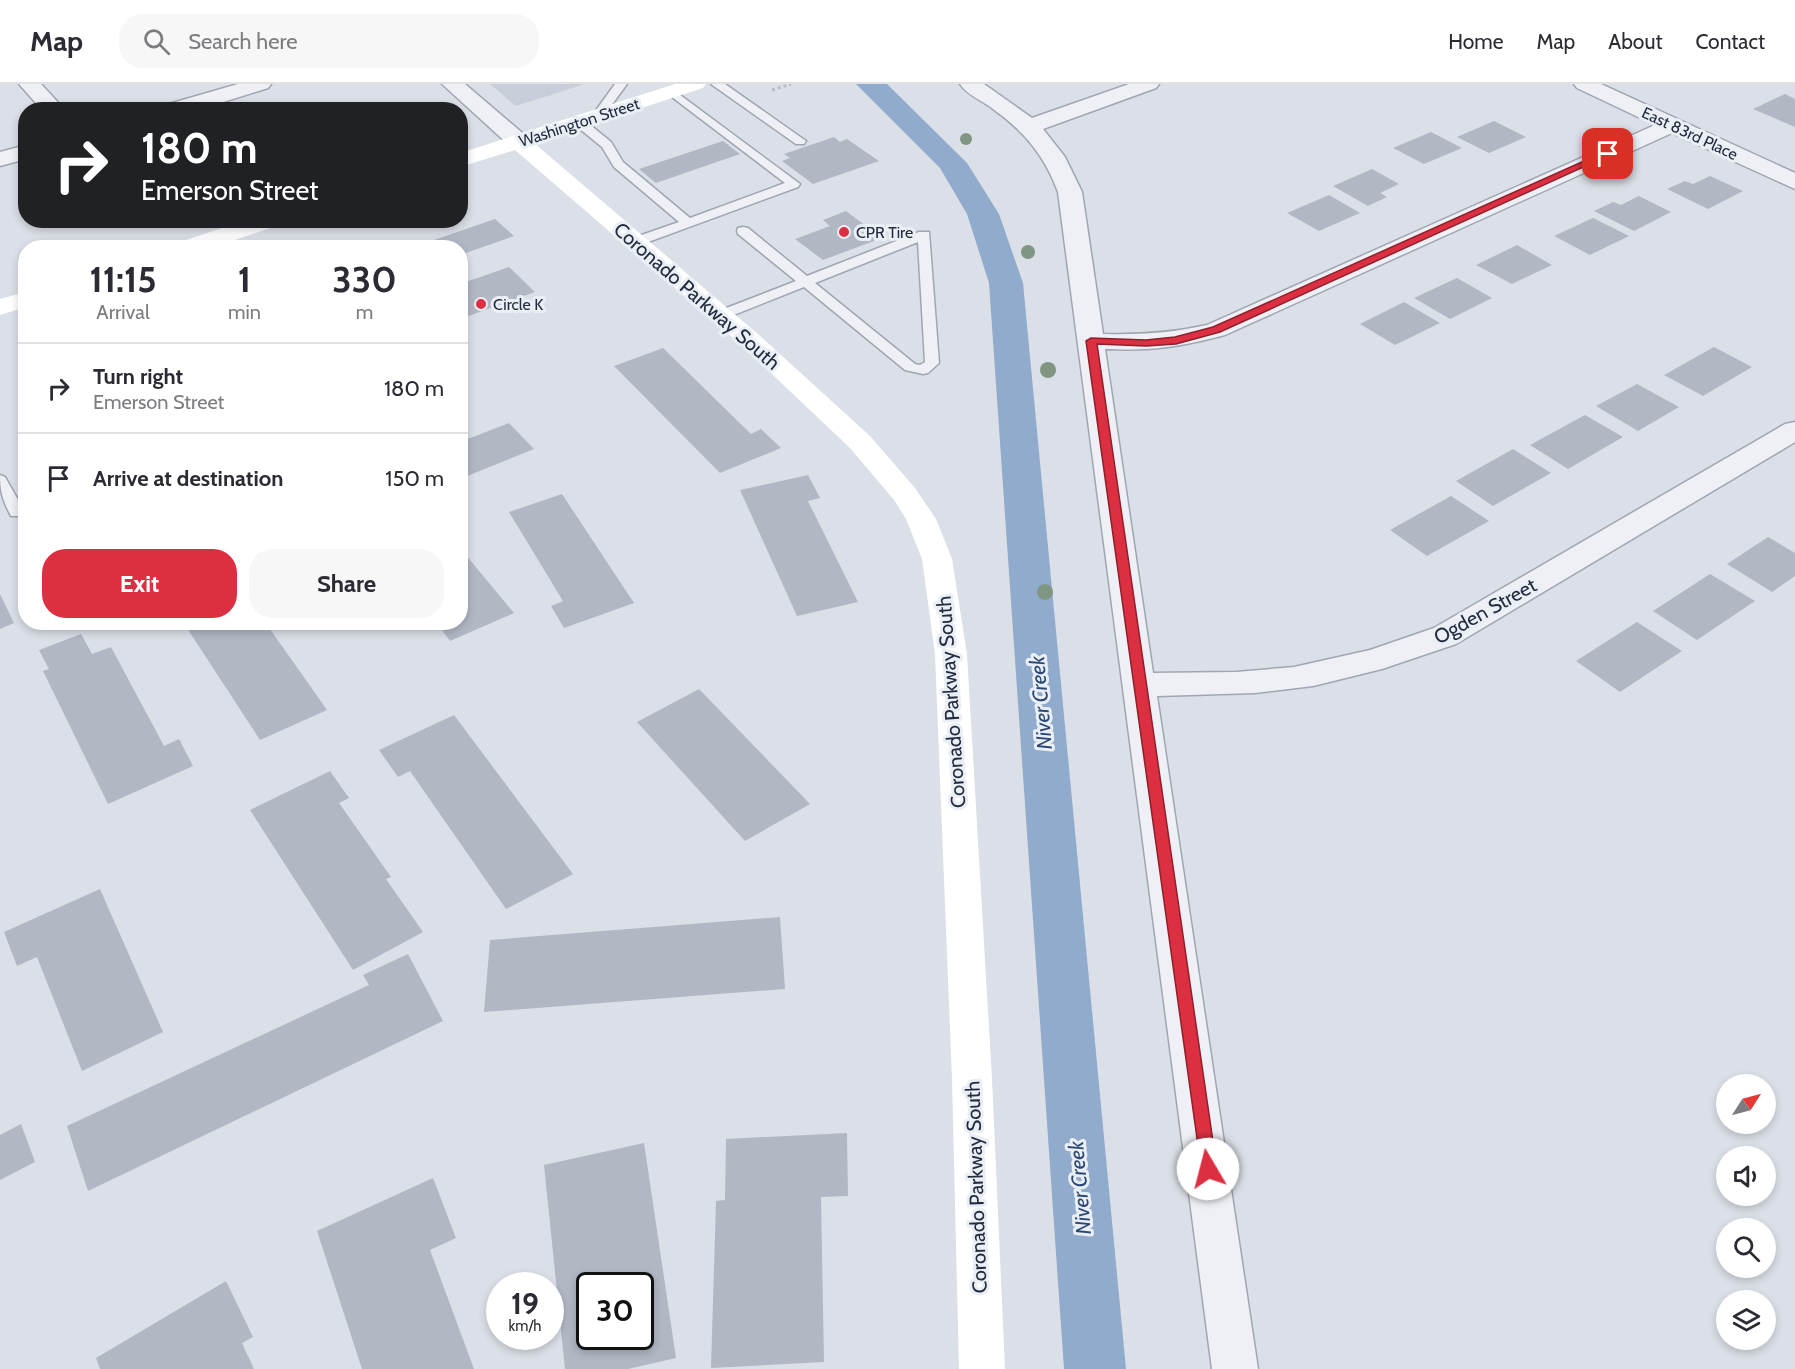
<!DOCTYPE html>
<html lang="en">
<head>
<meta charset="utf-8">
<style>
  body { margin:0; font-family:Cabin,sans-serif; background:#f7f7f7; color:#2b2b33; height:100vh; display:flex; flex-direction:column; font-size:22px; white-space:nowrap }
  * { box-sizing:border-box; margin:0 }
  p { font-size:20px; color:#7c7c81 }
  .icon { flex:none; width:33px; height:33px; fill:none; stroke:currentColor; stroke-width:2; stroke-linecap:round; stroke-linejoin:round }
  .map { position:relative; flex:1; overflow:hidden }
  .details { position:absolute; left:18px; top:156px; width:450px; height:390px; display:flex; flex-direction:column; background:#fff; border-radius:24px; box-shadow:0 3px 9px #0003 }
  .details>* { flex:none }
  .top-card { position:absolute; left:18px; top:18px; width:450px; height:126px; border-radius:24px; box-shadow:0 3px 9px #0003; background:#202124; color:#fff; overflow:hidden }
  .needle { width:39px; rotate:54deg }
  .buttons { position:absolute; left:1716px; top:990px; display:grid; gap:12px }
  .buttons a { display:grid; place-items:center; width:60px; height:60px; border-radius:50%; background:#fff; box-shadow:0 3px 9px #0003; font-size:30px }
  .speed { position:absolute; left:486px; top:1188px; display:flex; gap:12px; font-size:30px; font-weight:700; text-align:center }
  .speed>* { display:grid; place-content:center; width:78px; height:78px; border-radius:50%; background:#fff; box-shadow:0 3px 9px #0003; line-height:1 }
  .speed small { font-size:15px; font-weight:400 }
  .speed .limit { border:3px solid #111; border-radius:9px; background:#fff; color:#111 }
  .pin { position:absolute; display:grid; place-items:center; width:51px; height:51px; color:#fff; margin:-26px; border-radius:12px; box-shadow:0 3px 9px #0006 }
  .me { position:absolute; width:66px; margin:-33px; rotate:352deg; stroke-linejoin:round; filter:drop-shadow(0 0 4px #0008) }
  .turn { display:flex; align-items:center; gap:21px; height:126px; padding:0 24px; font-size:27px }
  .turn .icon { width:78px; height:78px; stroke-width:2.5 }
  .turn b { display:block; font-size:42px; line-height:51px }
  .eta { display:flex; justify-content:space-evenly; align-items:center; height:102px; text-align:center }
  .eta b { font-size:36px; font-weight:800; line-height:42px }
  .cta { display:flex; gap:12px; margin-top:auto; padding:12px 24px }
  .cta a { flex:1; height:69px; border-radius:24px; background:#dc3042; color:#fff; font-size:24px; font-weight:800; line-height:69px; text-align:center }
  .cta a+a { background:#f7f7f7; color:#2b2b33 }
  ul { padding:0; list-style:none }
  li { display:flex; align-items:center; gap:18px; height:90px; padding:0 24px; border-top:2px solid #e1e1e2 }
  li div { flex:1 }
  li b { display:block; font-size:22px }
  li em { font-style:normal }
  header { display:flex; align-items:center; gap:36px; box-sizing:border-box; height:84px; padding:0 30px; background:#fff; border-bottom:2px solid #e1e1e2 }
  header strong { font-size:28px }
  nav { display:flex; gap:33px; margin-inline-start:auto; font-size:21px }
  .search { width:420px; height:54px; background:#f7f7f7; display:flex; align-items:center; gap:15px; box-sizing:border-box; padding:0 21px; border-radius:24px; color:#7c7c81; font-size:22px }
  .map>svg:first-child { display:block }
  .built { fill:#c8ced9 }
  .lines { fill:none; stroke-linecap:round; stroke-linejoin:round }
  .canal { fill:#91abcc; fill-rule:evenodd }
  .building { fill:#b1b8c4; fill-rule:evenodd }
  .lane-casing { stroke:#a0a6b1; stroke-width:3 }
  .street-casing { stroke:#a0a6b1; stroke-width:3 }
  .path { stroke:#b9bdc5; stroke-width:3; stroke-dasharray:3 3; stroke-linecap:butt }
  .lane { fill:#eef0f5; fill-rule:evenodd }
  .street { fill:#eef0f5; fill-rule:evenodd }
  .secondary { fill:#fff; fill-rule:evenodd }
  .tree { fill:#809682 }
  .route { fill:#dc3042; stroke:#8f1f2b; stroke-width:1.5 }
  .poi-dot { fill:#dc3042; stroke:#eaeef5; stroke-width:2 }
  .labels { text-anchor:middle; stroke-width:6; stroke-linejoin:round; paint-order:stroke }
  .far-street-label { font-size:16px; fill:#232c3e; stroke:#eaeef5 }
  .far-poi-label { font-size:16px; fill:#232c3e; stroke:#eaeef5; text-anchor:start }
  .street-label { font-size:20px; fill:#232c3e; stroke:#eaeef5 }
  .water-label { font-size:21px; font-style:italic; fill:#2a4876; stroke:#eaeef5 }
</style>
</head>
<body>
<header>
<strong>Map</strong>
<div class="search"><svg class="icon" aria-label="search" viewBox="0 0 24 24"><circle cx="10" cy="10" r="6"/><path d="M15 15l6 6"/></svg>Search here</div>
<nav><a>Home</a><a>Map</a><a>About</a><a>Contact</a></nav>
</header>
<div class="map">
<svg width="1795" height="1285" viewBox="0 0 1795 1285">
  <rect width="100%" height="100%" fill="#dbdfe7"/>
  <polygon class="built" points="490,0 585,0 516,22"/>
  <g class="lines">
    <polygon class="canal" points="856,0 887,0 967,79 999,130 1023,199 1126,1285 1064,1285 989,199 967,130 940,84"/>
  </g>
  <g class="building">
    <polygon points="1785,10 1795,15 1795,43 1753,25"/>
    <polygon points="1494,37 1526,53 1489,69 1457,53"/>
    <polygon points="1431,48 1462,64 1424,80 1393,64"/>
    <polygon points="834,53 840,58 847,55 879,77 813,100 782,77 790,74 784,70"/>
    <polygon points="723,57 740,70 656,99 639,85"/>
    <polygon points="1372,85 1399,100 1380,109 1387,113 1368,122 1333,102"/>
    <polygon points="1710,92 1743,107 1708,125 1667,105 1685,97 1693,100"/>
    <polygon points="1329,111 1360,129 1319,147 1287,129"/>
    <polygon points="1639,112 1671,128 1634,147 1594,127 1613,118 1621,121"/>
    <polygon points="846,127 882,154 823,176 795,155 830,142 823,136"/>
    <polygon points="1593,134 1629,152 1590,171 1554,152"/>
    <polygon points="495,135 514,152 460,171 460,164 411,164"/>
    <polygon points="1517,161 1552,181 1512,200 1476,181"/>
    <polygon points="509,183 535,208 463,234 460,232 460,200"/>
    <polygon points="1457,194 1492,214 1450,235 1414,214"/>
    <polygon points="1404,218 1440,239 1395,261 1360,240"/>
    <polygon points="1714,263 1752,283 1703,312 1664,291"/>
    <polygon points="663,264 751,350 761,345 781,364 720,389 614,282"/>
    <polygon points="1637,300 1679,323 1638,347 1596,322"/>
    <polygon points="1585,331 1623,353 1568,385 1530,361"/>
    <polygon points="509,339 534,365 460,395 460,358"/>
    <polygon points="1513,365 1551,389 1493,422 1456,397"/>
    <polygon points="808,391 820,414 808,417 858,518 797,532 740,406"/>
    <polygon points="562,410 634,519 564,544 551,522 563,517 509,428"/>
    <polygon points="1451,412 1489,437 1427,472 1390,446"/>
    <polygon points="1768,453 1795,469 1795,492 1772,508 1727,480"/>
    <polygon points="460,464 514,529 450,557 436,538 460,538"/>
    <polygon points="1710,490 1755,517 1697,556 1653,527"/>
    <polygon points="0,510 14,539 0,545"/>
    <polygon points="183,538 265,538 327,626 260,656"/>
    <polygon points="1637,538 1682,567 1620,608 1576,577"/>
    <polygon points="81,550 92,570 111,563 164,662 179,655 193,682 108,720 43,587 49,585 39,566"/>
    <polygon points="699,605 810,720 745,757 637,638"/>
    <polygon points="454,631 573,790 506,825 410,687 398,693 379,666"/>
    <polygon points="330,687 349,714 339,719 391,793 386,795 423,848 353,886 250,726"/>
    <polygon points="100,805 163,948 82,987 37,873 17,882 4,848"/>
    <polygon points="780,833 785,905 484,928 490,856"/>
    <polygon points="408,870 443,937 88,1107 67,1042 369,901 363,891"/>
    <polygon points="21,1040 35,1078 0,1096 0,1051"/>
    <polygon points="847,1049 848,1112 821,1113 824,1278 711,1284 716,1117 725,1116 726,1055"/>
    <path d="M644,1059L676,1274L628,1285H565L544,1081ZM590,1202H640V1252H590Z"/>
    <polygon points="433,1094 456,1154 430,1166 474,1285 362,1285 317,1147"/>
    <polygon points="226,1197 253,1253 242,1259 254,1285 100,1285 96,1274"/>
  </g>
  <g class="lines">
    <g class="lane-casing">
      <g id="lane">
        <polygon points="615,0 627,0 602,34 594,34 592,32"/>
        <polygon points="711,0 725,0 806,57 804,60 796,60"/>
        <polygon points="672,5 800,100 798,103 640,161 630,161 628,158 630,155 679,138 614,83 602,63 575,41 575,35 583,35 611,58 623,78 690,134 785,99 668,10 666,8"/>
        <path d="M743,143L748,144L807,192L919,148H929L939,279L928,289L923,290L905,286L804,203L726,234H716L714,231L716,228L796,197L738,150L737,147L738,144ZM918,158L925,278L920,281L915,280L815,199Z"/>
        <path d="M0,391L5,393L25,428L23,432H11C3,417 0,408 0,391Z"/>
      </g>
    </g>
    <g class="street-casing">
      <g id="street">
        <polygon points="19,0 41,0 65,26 42,26"/>
        <polygon points="238,0 271,0 268,4 198,26 163,26 165,21"/>
        <polygon points="442,0 465,0 527,53 530,58 527,63 519,65 511,63"/>
        <path d="M960,0H984L1032,34L1129,0H1159L1156,4L1043,45L1065,73L1082,108L1103,250C1139,251 1171,249 1207,241L1655,41L1577,4L1574,0H1601L1795,89V105L1672,49L1225,251C1179,263 1153,267 1105,265L1153,589L1236,588L1294,583L1370,566L1434,544L1785,340L1795,338V358L1456,560L1382,585L1313,602L1255,609L1157,612L1258,1285H1212L1058,108C1045,72 1024,47 993,25C983,17 967,11 960,0Z"/>
        <polygon points="26,61 26,75 0,82 0,68"/>
      </g>
    </g>
    <polyline class="path" points="772,6 791,0"/>
    <use href="#lane" class="lane"/>
    <use href="#street" class="street"/>
    <g class="secondary">
      <polygon points="675,0 706,0 703,4 534,59 759,251 870,352 915,404 936,435 952,475 967,570 992,995 1005,1285 959,1285 952,995 935,570 922,475 906,435 894,416 850,364 741,261 515,66 460,83 460,69"/>
      <polygon points="246,136 282,136 279,141 211,164 174,164 177,159"/>
      <polygon points="26,208 26,223 0,231 0,215"/>
    </g>
  </g>
  <g class="tree">
    <circle cx="966" cy="55" r="6"/>
    <circle cx="1028" cy="168" r="7"/>
    <circle cx="1048" cy="286" r="8"/>
    <circle cx="1045" cy="508" r="8"/>
  </g>
  <polygon class="route" points="1604,68 1612,70 1220,248 1176,260 1146,262 1097,260 1217,1085 1214,1090 1208,1093 1202,1090 1086,257 1091,254 1146,256 1175,253 1213,243"/>
  <g class="poi-dot">
    <circle cx="844" cy="148" r="6"/>
    <circle cx="481" cy="220" r="6"/>
  </g>
  <g class="labels">
    <g class="far-street-label">
      <text transform="translate(579 38) rotate(-18)" y="6">Washington Street</text>
      <text transform="translate(1690 49) rotate(25)" y="6">East 83rd Place</text>
    </g>
    <g class="far-poi-label">
      <text x="856" y="154">CPR Tire</text>
      <text x="493" y="226">Circle K</text>
    </g>
    <g class="street-label">
      <text transform="translate(697 212) rotate(41)" y="7">Coronado Parkway South</text>
      <text transform="translate(1485 527) rotate(-29)" y="7">Ogden Street</text>
      <text transform="translate(951 618) rotate(-94)" y="7">Coronado Parkway South</text>
      <text transform="translate(976 1103) rotate(-92)" y="7">Coronado Parkway South</text>
    </g>
    <g class="water-label">
      <text transform="translate(1041 619) rotate(-95)" y="7">Niver Creek</text>
      <text transform="translate(1080 1104) rotate(-95)" y="7">Niver Creek</text>
    </g>
  </g>
</svg>
<div class="buttons">
<a><svg class="needle" viewBox="-14 -14 28 28"><path d="M0-13l5 13h-10z" fill="#e53935"/><path d="M0 13l5-13h-10z" fill="#7c7c81"/></svg></a>
<a><svg class="icon" aria-label="sound" viewBox="0 0 24 24"><path d="M4 9h4l5-4v14l-5-4H4zM17 9q2 3 0 6"/></svg></a>
<a><svg class="icon" aria-label="search" viewBox="0 0 24 24"><circle cx="10" cy="10" r="6"/><path d="M15 15l6 6"/></svg></a>
<a><svg class="icon" aria-label="layers" viewBox="0 0 24 24"><path d="M12 4l9 5-9 5-9-5zM3 14l9 5 9-5"/></svg></a>
</div>
<div class="speed"><div>19<small>km/h</small></div><div class="limit">30</div></div>
<div class="pin" style="left:1608px;top:70px;background:#d93025"><svg class="icon" aria-label="arrive" viewBox="0 0 24 24"><path d="M6 21V4h12l-3 4 3 4H6"/></svg></div>
<svg class="me" style="left:1208px;top:1085px" viewBox="-20 -20 40 40"><circle r="19" fill="#fff"/><path d="M0-13L10 11 0 6-10 11z" fill="#dc3042"/></svg>
<div class="top-card">
<div class="turn"><svg class="icon" aria-label="right" viewBox="0 0 24 24"><path d="M7 20v-9h11M14 6l5 5-5 5"/></svg><div><b>180 m</b>Emerson Street</div></div>
</div>
<section class="details">
<div class="eta">
<div><b>11:15</b><p>Arrival</p></div>
<div><b>1</b><p>min</p></div>
<div><b>330</b><p>m</p></div>
</div>
<ul>
<li><svg class="icon" aria-label="right" viewBox="0 0 24 24"><path d="M7 20v-9h11M14 6l5 5-5 5"/></svg><div><b>Turn right</b><p>Emerson Street</p></div><em>180 m</em></li>
<li><svg class="icon" aria-label="arrive" viewBox="0 0 24 24"><path d="M6 21V4h12l-3 4 3 4H6"/></svg><div><b>Arrive at destination</b></div><em>150 m</em></li>
</ul>
<div class="cta"><a>Exit</a><a>Share</a></div>
</section>
</div>
</body>
</html>
